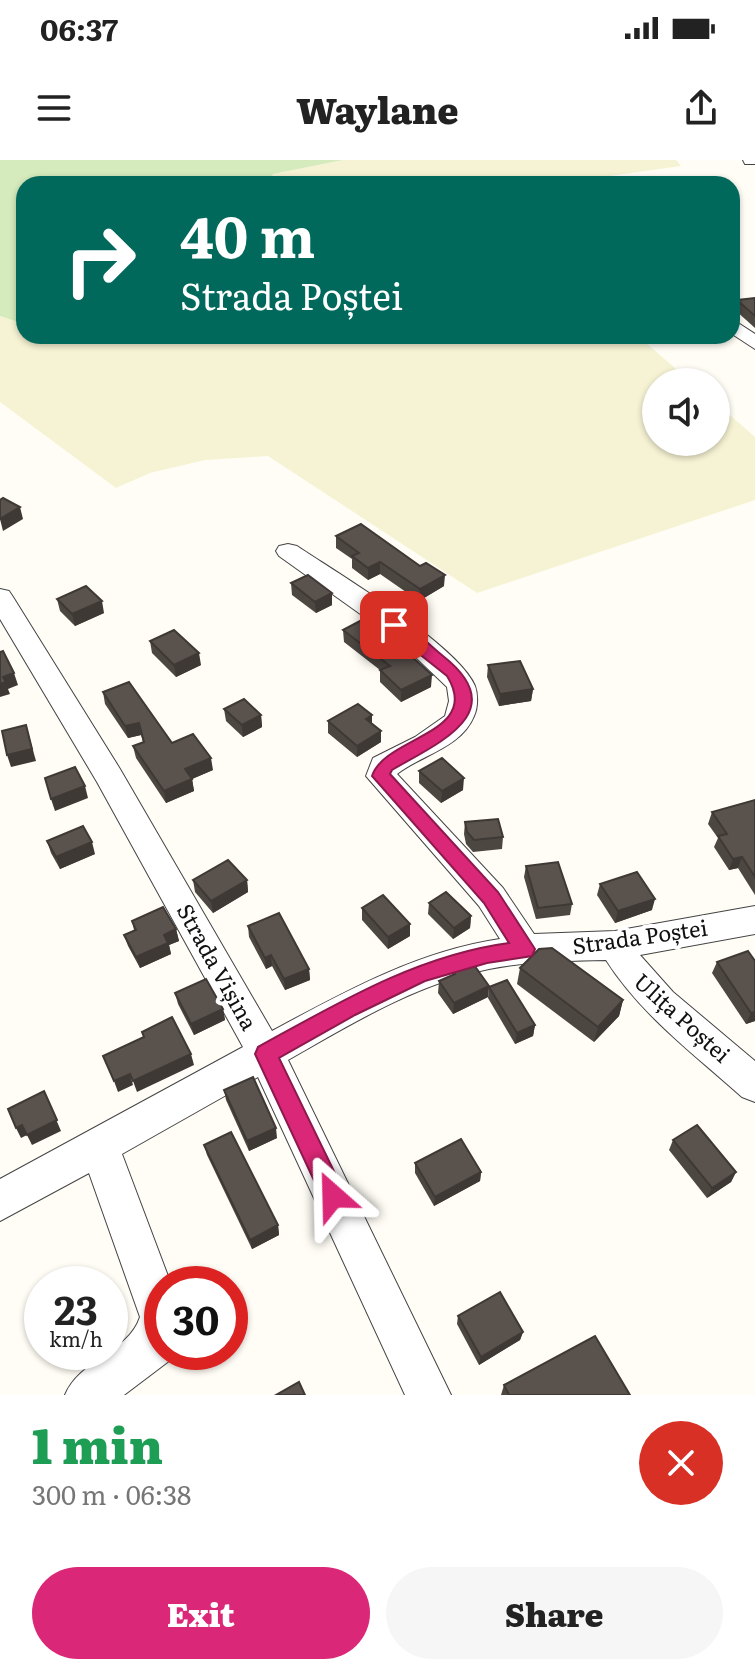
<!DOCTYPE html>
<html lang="en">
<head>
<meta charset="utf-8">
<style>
  body { margin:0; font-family:Literata,serif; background:#f6f6f6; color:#222; height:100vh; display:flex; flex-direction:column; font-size:30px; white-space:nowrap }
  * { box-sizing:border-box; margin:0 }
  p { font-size:26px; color:#767676 }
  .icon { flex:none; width:44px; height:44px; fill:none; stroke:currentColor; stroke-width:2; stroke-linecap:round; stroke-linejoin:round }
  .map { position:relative; height:1235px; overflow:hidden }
  .panel { display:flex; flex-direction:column; background:#fff; flex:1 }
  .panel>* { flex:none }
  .guide { position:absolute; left:16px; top:16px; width:724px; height:168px; border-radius:24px; box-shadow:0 2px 6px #0004; background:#00695c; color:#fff; overflow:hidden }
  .buttons { position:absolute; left:642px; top:208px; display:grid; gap:16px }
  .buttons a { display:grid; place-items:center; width:88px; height:88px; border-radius:50%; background:#fff; box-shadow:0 2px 6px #0004; font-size:40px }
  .speed { position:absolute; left:24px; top:1106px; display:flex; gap:16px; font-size:40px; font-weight:700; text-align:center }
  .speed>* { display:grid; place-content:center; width:104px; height:104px; border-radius:50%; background:#fff; box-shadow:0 2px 6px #0004; line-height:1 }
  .speed small { font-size:20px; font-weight:400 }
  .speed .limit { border:12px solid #d22; background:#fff; color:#111 }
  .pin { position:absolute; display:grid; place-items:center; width:68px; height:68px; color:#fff; margin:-34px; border-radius:16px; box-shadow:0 4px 12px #0006 }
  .me { position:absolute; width:88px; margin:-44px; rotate:335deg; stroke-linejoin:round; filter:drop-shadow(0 0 6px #0008) }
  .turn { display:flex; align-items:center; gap:28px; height:168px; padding:0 32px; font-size:36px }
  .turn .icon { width:104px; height:104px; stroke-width:2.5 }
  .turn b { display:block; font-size:56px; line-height:68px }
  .round { display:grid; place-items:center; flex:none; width:84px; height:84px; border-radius:42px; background:#f6f6f6 }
  .headline { display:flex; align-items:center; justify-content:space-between; height:136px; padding:0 32px }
  h1 { font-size:48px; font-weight:800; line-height:60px; color:#1e9e55 }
  .cta { display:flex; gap:16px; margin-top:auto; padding:16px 32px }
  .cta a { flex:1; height:92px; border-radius:48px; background:#db2777; color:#fff; font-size:32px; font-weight:800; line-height:92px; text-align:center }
  .cta a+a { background:#f6f6f6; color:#222 }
  .status { display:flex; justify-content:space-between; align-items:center; height:56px; padding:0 40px; background:#fff; direction:ltr }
  .status svg { height:22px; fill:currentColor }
  header { display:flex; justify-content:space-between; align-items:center; height:104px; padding:0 32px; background:#fff; font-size:36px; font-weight:800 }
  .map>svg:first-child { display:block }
  .farmland { fill:#f6f3d4 }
  .green { fill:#d5ebbd }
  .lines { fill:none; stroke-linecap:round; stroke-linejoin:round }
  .minor-casing { stroke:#444; stroke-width:2 }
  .minor { fill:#fff; fill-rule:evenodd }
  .wall { fill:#4d4742 }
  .shaded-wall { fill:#3f3936 }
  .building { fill:#5a524d; stroke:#3f3936; stroke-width:2 }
  .route { fill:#db2777; stroke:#8e194d; stroke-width:2 }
  .labels { text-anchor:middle; stroke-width:8; stroke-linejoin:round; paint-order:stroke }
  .street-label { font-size:22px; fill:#111; stroke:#fff }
</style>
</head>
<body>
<div class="status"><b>06:37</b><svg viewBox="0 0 49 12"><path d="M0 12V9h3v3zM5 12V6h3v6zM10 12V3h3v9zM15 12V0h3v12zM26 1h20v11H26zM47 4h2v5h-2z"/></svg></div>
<header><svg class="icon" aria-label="menu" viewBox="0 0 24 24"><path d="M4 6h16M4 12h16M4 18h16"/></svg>Waylane<svg class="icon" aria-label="share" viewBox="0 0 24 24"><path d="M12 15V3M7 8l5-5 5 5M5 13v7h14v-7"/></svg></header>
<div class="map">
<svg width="755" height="1235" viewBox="0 0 755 1235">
  <rect width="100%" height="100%" fill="#fffdf5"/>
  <g class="farmland">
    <polygon points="343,0 676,0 681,6 553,24 268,24 273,14"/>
    <polygon points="0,156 24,164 24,176 66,176 77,179 107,176 638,176 691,222 656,222 656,282 716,282 716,243 755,277 755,340 477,433 268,296 205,300 150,313 116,328 0,242"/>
  </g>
  <polygon class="green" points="0,0 343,0 273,14 268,24 24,24 24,164 0,156"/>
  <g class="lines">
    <g class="minor-casing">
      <g id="minor">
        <polygon points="743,0 755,0 755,4 745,4"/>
        <polygon points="732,159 755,174 755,189 732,174"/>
        <path d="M288,384L297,386C337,413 458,485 475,526C478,534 478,548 474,556C461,588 421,595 397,614L503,728L534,774L615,771L755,746V774L640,795L673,832L755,901V942L742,937C694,894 641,855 606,800C567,801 528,801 489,809C416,824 351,864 288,900L451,1235H405L258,917L122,994L171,1124H162V1192H172L169,1201L124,1235H65C80,1199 128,1193 140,1157L89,1013L0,1061V1019L243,887L97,622L0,459V429L9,431L13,437L120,609L272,871C344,832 418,791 500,779L479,746L366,616L373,598L415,577L445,556L449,541L447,527L401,483L279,396L276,391L279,386Z"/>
      </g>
    </g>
    <use href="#minor" class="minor"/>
  </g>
  <g class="wall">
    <polygon points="755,138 755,168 735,150 737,140"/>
    <polygon points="336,376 444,426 419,441 380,414 368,420 352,408 352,399 336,388"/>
    <polygon points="291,423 332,433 332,445 316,453 292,435"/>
    <polygon points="57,439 104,453 75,466 60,451"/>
    <polygon points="343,470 408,497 431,527 401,542 380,522 380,510 344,482"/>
    <polygon points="150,481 201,505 176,517 152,493"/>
    <polygon points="488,505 533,529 531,541 499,546 487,517"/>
    <polygon points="103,532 172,583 213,610 192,619 194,631 166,643 136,598 133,586 143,582 141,575 128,578 105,544"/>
    <polygon points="224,549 261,555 262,567 243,577 226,561"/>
    <polygon points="328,561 372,564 381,571 381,582 357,597 328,573"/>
    <polygon points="419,611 463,630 441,643 419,623"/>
    <polygon points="755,640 755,735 738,708 729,710 714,687 718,678 708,664 712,652"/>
    <polygon points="465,662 503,677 502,689 473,692 466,684 464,674"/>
    <polygon points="47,681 95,694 60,709 51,693"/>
    <polygon points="526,706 572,744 570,755 536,759 524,717"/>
    <polygon points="193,720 247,720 248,732 213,753 195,732"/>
    <polygon points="600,724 652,750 615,763 597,735"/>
    <polygon points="429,743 471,756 470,768 453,779 428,754"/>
    <polygon points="362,748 410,776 388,789 362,760"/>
    <polygon points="132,761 176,769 179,781 169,785 171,794 140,808 128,786 124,775 134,770"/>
    <polygon points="248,766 309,809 310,820 285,830 272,806 266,809 249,777"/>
    <polygon points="748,791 755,861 746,864 712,813 717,802"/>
    <polygon points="520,808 623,840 619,856 594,882 517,824"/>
    <polygon points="453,811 489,826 488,837 453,854 438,833 439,821 452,815"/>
    <polygon points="489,827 535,865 533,876 515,884 488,838"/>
    <polygon points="175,833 223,849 225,860 194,875 178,844"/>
    <polygon points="224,930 277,978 249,991 226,940"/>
    <polygon points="673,980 736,1012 731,1022 707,1038 669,990"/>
    <polygon points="204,985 278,1065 279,1075 252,1089 207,995"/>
    <polygon points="415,1003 481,1012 480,1021 434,1046 415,1013"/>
    <polygon points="458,1156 523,1172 520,1180 479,1205 457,1164"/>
    <polygon points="504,1225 630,1235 501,1235"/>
  </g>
  <g class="shaded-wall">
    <polygon points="20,347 23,359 3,371 0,359"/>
    <polygon points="380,402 380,414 368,420 368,408"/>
    <polygon points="445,415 444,426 419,441 420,429"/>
    <polygon points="332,433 332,445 316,453 315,442"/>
    <polygon points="102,441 104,453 75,466 72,454"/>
    <polygon points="199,493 201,505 176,517 174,505"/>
    <polygon points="14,513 18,525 8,529 10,534 0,537 0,524 3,517"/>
    <polygon points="432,515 431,527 401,542 401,530"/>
    <polygon points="533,529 531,541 499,546 500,534"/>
    <polygon points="261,555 262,567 243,577 242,565"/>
    <polygon points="372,555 372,566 366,559"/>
    <polygon points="139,563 141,575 128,578 125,566"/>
    <polygon points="26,565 36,601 11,607 7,595"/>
    <polygon points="381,571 381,582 357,597 357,586"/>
    <polygon points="211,598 213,610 192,619 194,631 166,643 164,631 185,609"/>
    <polygon points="464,618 463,630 441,643 442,631"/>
    <polygon points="85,626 88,638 55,651 51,639"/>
    <polygon points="92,682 95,694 60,709 56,697"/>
    <polygon points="742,697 738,708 729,710 733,699"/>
    <polygon points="247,720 248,732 213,753 211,741"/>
    <polygon points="655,739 652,750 615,763 618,751"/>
    <polygon points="471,756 470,768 453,779 454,768"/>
    <polygon points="410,764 410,776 388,789 388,777"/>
    <polygon points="176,769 179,781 169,785 171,794 140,808 136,797 164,775"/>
    <polygon points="271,795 272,806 266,809 265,798"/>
    <polygon points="309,809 310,820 285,830 284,819"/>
    <polygon points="489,826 488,837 453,854 454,843"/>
    <polygon points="623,840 619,856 594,882 598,867"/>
    <polygon points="223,849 225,860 194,875 191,864"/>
    <polygon points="755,852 755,861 746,864 751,853"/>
    <polygon points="535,865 533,876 515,884 517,873"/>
    <polygon points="191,894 194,905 137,932 133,921"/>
    <polygon points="130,914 133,925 118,932 114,921"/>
    <polygon points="44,931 61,971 32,985 27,975 21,978 16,968 22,965"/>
    <polygon points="276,968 277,978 249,991 247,981"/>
    <polygon points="481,1012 480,1021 434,1046 435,1037"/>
    <polygon points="736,1012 731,1022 707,1038 712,1028"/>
    <polygon points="278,1065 279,1075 252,1089 250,1080"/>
    <polygon points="523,1172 520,1180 479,1205 481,1197"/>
  </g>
  <g class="building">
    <polygon points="755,138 755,156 737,140"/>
    <polygon points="3,338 20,347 0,359 0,340"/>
    <polygon points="361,364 420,406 426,403 445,415 420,429 380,402 368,408 352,396 359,393 336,376"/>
    <polygon points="308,415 332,433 315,442 291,423"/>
    <polygon points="86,426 102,441 72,454 57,439"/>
    <polygon points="360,461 408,497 411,496 432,515 401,530 380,510 390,506 343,470"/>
    <polygon points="174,470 199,493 174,505 150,481"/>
    <polygon points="3,491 14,513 3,517 6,522 0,524 0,492"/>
    <polygon points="520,501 533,529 500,534 488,505"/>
    <polygon points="129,522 172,583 193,574 211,598 185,609 192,619 164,631 133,586 144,582 139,563 125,566 103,532"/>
    <polygon points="244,539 261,555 242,565 224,549"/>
    <polygon points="358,544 372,555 366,559 381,571 357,586 328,561"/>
    <polygon points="26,565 32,589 7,595 2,571"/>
    <polygon points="442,598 464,618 442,631 419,611"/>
    <polygon points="75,607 85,626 51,639 45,618"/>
    <polygon points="755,640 755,717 742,697 733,699 718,676 727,674 712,652"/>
    <polygon points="498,659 503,677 474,680 467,672 465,662"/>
    <polygon points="83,666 92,682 56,697 47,681"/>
    <polygon points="228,700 247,720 211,741 193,720"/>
    <polygon points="558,702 572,744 538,748 526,706"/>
    <polygon points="637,712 655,739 618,751 600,724"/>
    <polygon points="446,732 471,756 454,768 429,743"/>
    <polygon points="383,735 410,764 388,777 362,748"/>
    <polygon points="163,747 176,769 164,775 168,783 136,797 124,775 136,770 132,761"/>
    <polygon points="279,753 309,809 284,819 271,795 265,798 248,766"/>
    <polygon points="552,788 623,840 598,867 520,808 539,789"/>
    <polygon points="748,791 755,801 755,852 751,853 717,802"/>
    <polygon points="474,805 489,826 454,843 439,821 455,814 453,811"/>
    <polygon points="206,819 223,849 191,864 175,833"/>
    <polygon points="507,820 535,865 517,873 489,827"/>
    <polygon points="172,857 191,894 133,921 130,914 114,921 103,896 144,877 142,872"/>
    <polygon points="253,917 276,968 247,981 224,930"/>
    <polygon points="44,931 57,960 27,975 22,965 16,968 8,949"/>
    <polygon points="697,965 736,1012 712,1028 673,980"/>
    <polygon points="231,972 278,1065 250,1080 204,985"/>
    <polygon points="461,979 481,1012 435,1037 415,1003"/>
    <polygon points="500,1132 523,1172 481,1197 458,1156"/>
    <polygon points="595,1176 630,1235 509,1235 504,1225"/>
    <polygon points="299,1222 305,1235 276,1235"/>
  </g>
  <path class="route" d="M394,460C411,465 429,485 443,496C514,552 438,583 392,610L390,614L498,732L535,789L532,796L487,803L425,821L355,855L279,898L346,1036L342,1044L333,1048L325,1044L255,894L258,887C338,843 418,795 509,783L484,743L372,616C385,576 483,574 447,516L388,469L386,465Z"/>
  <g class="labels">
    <g class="street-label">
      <text transform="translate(640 777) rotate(-8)" y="8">Strada Poștei</text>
      <text transform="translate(217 807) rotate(61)" y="8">Strada Vișina</text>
      <text transform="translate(682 858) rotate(42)" y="8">Ulița Poștei</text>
    </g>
  </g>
</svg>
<div class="buttons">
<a><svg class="icon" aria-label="sound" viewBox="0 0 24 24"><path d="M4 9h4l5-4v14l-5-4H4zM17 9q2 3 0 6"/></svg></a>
</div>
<div class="speed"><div>23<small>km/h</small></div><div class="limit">30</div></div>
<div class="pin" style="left:394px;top:465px;background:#d93025"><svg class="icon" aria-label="arrive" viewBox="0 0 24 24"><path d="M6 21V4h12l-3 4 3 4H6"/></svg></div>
<svg class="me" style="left:333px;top:1036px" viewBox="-20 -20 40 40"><path d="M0-17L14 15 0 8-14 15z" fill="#db2777" stroke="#fff" stroke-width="4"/></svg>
<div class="guide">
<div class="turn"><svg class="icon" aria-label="right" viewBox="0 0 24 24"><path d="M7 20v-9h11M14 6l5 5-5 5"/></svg><div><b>40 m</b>Strada Poștei</div></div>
</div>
</div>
<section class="panel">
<div class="headline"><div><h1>1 min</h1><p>300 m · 06:38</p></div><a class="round" style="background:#d93025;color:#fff"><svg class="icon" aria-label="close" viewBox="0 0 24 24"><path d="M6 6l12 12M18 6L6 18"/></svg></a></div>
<div class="cta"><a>Exit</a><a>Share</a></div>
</section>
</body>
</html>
